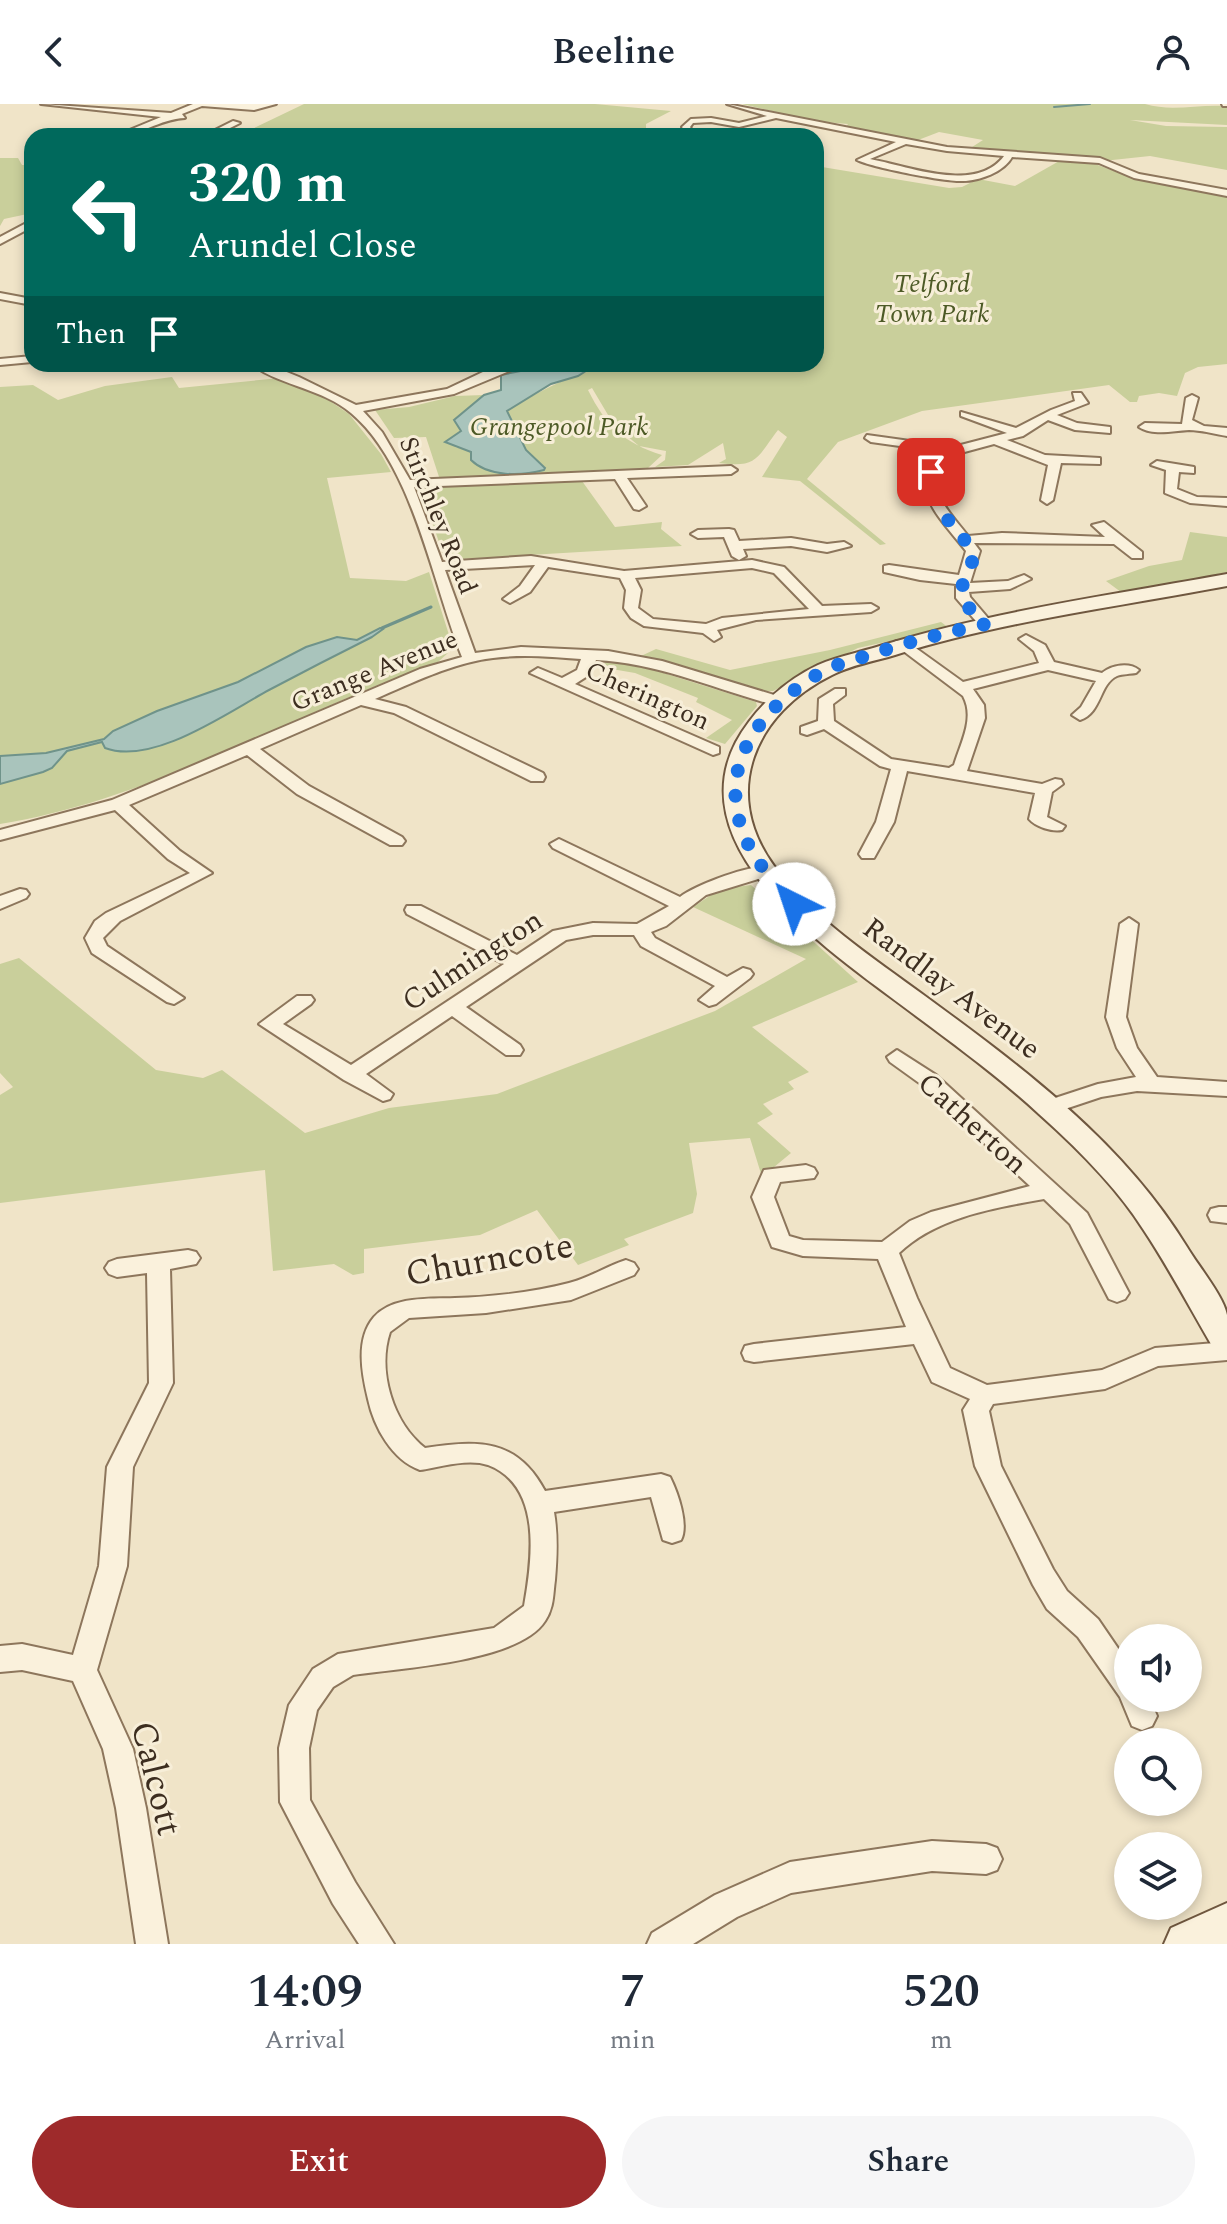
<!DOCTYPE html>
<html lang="en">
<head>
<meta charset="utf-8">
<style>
  body { margin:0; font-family:Spectral,serif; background:#f6f6f7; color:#1f2937; height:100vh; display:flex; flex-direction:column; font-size:30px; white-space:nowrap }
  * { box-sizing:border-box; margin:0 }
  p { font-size:26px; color:#747a83 }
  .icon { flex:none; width:44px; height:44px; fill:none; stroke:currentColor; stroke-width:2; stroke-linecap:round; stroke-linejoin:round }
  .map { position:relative; height:1840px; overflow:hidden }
  .sheet { display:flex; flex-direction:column; background:#fff; flex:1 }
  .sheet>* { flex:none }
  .guide { position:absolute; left:24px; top:24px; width:800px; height:244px; border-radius:24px; box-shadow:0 4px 12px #0003; background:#00695c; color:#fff; overflow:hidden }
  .buttons { position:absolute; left:1114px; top:1520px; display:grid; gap:16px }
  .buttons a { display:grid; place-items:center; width:88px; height:88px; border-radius:50%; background:#fff; box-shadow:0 4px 12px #0003; font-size:40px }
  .pin { position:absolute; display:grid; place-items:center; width:68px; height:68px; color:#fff; margin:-34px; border-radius:16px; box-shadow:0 4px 12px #0006 }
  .me { position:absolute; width:88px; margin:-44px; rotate:319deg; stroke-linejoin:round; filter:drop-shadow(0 0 6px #0008) }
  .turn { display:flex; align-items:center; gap:28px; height:168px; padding:0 32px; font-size:36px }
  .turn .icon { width:104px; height:104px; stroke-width:2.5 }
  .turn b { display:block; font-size:56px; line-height:68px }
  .then { display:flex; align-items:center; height:76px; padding:0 32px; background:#0003; gap:16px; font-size:30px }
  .eta { display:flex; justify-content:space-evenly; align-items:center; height:136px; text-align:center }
  .eta b { font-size:48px; font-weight:600; line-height:56px }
  .button { display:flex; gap:16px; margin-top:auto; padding:16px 32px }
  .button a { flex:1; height:92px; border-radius:48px; background:#9e2a2b; color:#fff; font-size:32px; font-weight:600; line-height:92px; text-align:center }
  .button a+a { background:#f6f6f7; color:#1f2937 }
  header { display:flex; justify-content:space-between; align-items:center; height:104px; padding:0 32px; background:#fff; font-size:36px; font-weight:600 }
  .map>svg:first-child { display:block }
  .green { fill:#c9cf9b }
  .water { fill:#a9c4bc; stroke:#6f938a; stroke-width:2 }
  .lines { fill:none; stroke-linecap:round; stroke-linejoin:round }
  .stream-far1 { stroke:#6f938a; stroke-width:2 }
  .stream { stroke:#6f938a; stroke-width:3 }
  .street-casing { stroke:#8d765c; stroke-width:4 }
  .secondary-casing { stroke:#6f573f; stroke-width:4 }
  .street { fill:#faf1dc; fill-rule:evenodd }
  .secondary { fill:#faf1dc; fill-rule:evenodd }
  .route { stroke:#1a73e8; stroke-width:14; stroke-dasharray:0 25.2 }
  .labels { text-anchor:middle; stroke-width:6; stroke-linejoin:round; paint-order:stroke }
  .far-park-label { font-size:26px; font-style:italic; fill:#4d5a26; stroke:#f7eed8 }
  .far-street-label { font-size:26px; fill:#3d2e20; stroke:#f7eed8 }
  .street-label { font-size:30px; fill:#3d2e20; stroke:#f7eed8 }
  .near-street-label { font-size:36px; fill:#3d2e20; stroke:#f7eed8 }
</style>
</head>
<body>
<header><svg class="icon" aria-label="back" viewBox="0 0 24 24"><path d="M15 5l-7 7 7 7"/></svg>Beeline<svg class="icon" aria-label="person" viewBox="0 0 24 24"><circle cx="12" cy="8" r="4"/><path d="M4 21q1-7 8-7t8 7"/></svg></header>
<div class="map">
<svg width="1227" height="1840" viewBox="0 0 1227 1840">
  <rect width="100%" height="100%" fill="#f0e4c8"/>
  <g class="green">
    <polygon points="304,0 595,0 671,7 646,20 646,32 258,32 262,27 248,27"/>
    <path d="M742,0H1145C1172,8 1197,0 1227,2V21L1130,16L1166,22L1227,23V66L1150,52L1103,57L969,45L983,36L939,28L913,38L854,26L846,23L848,20L813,17Z"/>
    <polygon points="0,54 18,54 22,61 32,61 32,109 4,115 0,122"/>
    <path d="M1061,56L1087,57L1122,70L1227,88V260L1198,263L1185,269L1177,292L1159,289L1139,292L1137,298H1130L1109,281L922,307L838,338L807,375L886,440L880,441L800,377L762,373L787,333L778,326C756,355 757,364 719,359L726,355L723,339L688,361L655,363L665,356L666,347L639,342L614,321L592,284L588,286C606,322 624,339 662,351L648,364L554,372L440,376L426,333L394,334L375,306L409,303L455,292L484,291L454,316L461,326L455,331V343L471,347V356L545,363L526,346L507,307C543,285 578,266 620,260H816V62L949,84L962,83L978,75L1015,82Z"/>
    <path d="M172,273L179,284L280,274L327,295L349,310L381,350L391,368L327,374L350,474L406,477L429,468L451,537L449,548L438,558C292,610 155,695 0,720V283L33,281L58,296L105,282Z"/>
    <polygon points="582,377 615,423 662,418 661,425 682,442 445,456 420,382"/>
    <polygon points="1190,428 1227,433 1227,468 1125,491 1106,477 1149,462 1182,456"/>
    <polygon points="941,518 949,524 858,544 773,587 762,587 641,552 656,545 730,566 830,546"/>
    <polygon points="607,557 654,566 756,598 757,602 725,640 706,634 732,616 696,598 698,594 635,569 600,563"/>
    <polygon points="751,781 858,878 752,923 809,968 788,978 794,985 763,1000 773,1010 757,1019 791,1049 762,1073 750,1034 689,1039 697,1090 693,1109 624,1135 629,1141 578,1161 537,1106 480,1131 364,1145 364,1169 353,1171 334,1160 273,1167 265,1066 0,1099 0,991 13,983 0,969 0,860 19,854 156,966 203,974 222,966 305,1029 389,1004 497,990 715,907 806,855 693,803 720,785"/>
  </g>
  <g class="water">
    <path d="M551,261L589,265L578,272L551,280L507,307L526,346L545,364L544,366C521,372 488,373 471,356V348L445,338L461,327L454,316L484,291L501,286V271Z"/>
    <path d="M380,524L383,525L372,533C338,550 303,568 269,586C228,608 153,662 105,644L102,638L67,647L52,664L43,668L0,680V652L46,649L104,635L113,627L157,607L238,578L306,543L337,533L357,536Z"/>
  </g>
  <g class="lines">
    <polyline class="stream-far1" points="1054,3 1090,0"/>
    <g class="stream">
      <polyline points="587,263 638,260"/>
      <polyline points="382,524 431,503"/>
    </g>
    <g class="street-casing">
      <g id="street">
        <path d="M41,0L171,9L193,0H276L254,6L202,2L182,10L185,14C160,15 139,32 115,32L161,13Z"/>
        <path d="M727,0L947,43L1100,54L1139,70L1227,86V92L1134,74L1099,59L1012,53C1004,68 979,77 963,77C945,78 871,63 857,56L896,38L776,14L739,23L711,18L693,19L690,23L696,32H688L682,23L691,15L711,14L739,19L767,12ZM906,40L947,47L1004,52C976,90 908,62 870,55Z"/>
        <polygon points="1222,0 1227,0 1227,2 1223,2"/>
        <polygon points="233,17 240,19 218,30 220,32 209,29"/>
        <polygon points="32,116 32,123 0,140 0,133"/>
        <polygon points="0,189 32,195 32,201 0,195"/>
        <polygon points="32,252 32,258 0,261 0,255"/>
        <path d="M251,260H267L299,273L356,301L447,285L485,267L508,260H526L454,290L363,307L382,328L410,376L731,362L737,366L731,370L627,374L646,402L639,406L634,405L615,375L414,383L442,458L531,452L624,467L752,456L784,463L822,502L871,500L878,504L871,508L756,516L717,526L721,533L714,537L703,529L644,522L631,514L624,504L626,486L620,474L548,463L530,488L510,499L503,495L520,482L535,461L445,466L475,549L521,543L608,547L662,557L784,594L786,597L778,602C717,586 659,559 596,556L589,571L575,580L719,643V649L713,651L530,569L538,564L562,574L577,566L581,555C551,553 523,550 493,554C452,559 412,579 375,595L406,603L543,669L545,673L543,677H531L394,609L361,601L260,645L309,682L402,733L405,737L402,741H390L297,690L247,651L129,701L180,747L212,769L120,817L103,834L107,842L184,894L174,900L167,898L92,849L85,834L95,817L106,809L190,769L168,755L115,706L0,736V726L112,696L420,565L462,553C432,478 413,361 351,309C322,284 280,282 251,260ZM752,464L774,469L809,505L722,514L706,520L653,515L638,504L641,486L635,474Z"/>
        <path d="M1073,289H1081L1088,299L1057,311L1077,319L1110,323V329L1075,326L1048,316L1023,332L1007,336L1045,351L1100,354V360L1061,359L1053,396L1047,400L1041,396L1048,361L994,340L957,350L940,362C927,389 953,412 968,432L1002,429L1105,433L1092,421L1104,418L1142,448V454H1132L1114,440L974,439L980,447L970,479L1008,477L1024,471L1031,475L1010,485L969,488L970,493L993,520L986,524L981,523L956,494V480L920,476L884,468V462L889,461L959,471L966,447C944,418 900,380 943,348L871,338L865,334L867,331L953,343L1007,329L961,312V308L1016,324L1051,306L1075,297Z"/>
        <path d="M1192,291L1198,294L1192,316L1204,322L1227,324V332C1215,330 1200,326 1189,326C1173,327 1153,332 1139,323L1145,319L1182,320L1186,294Z"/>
        <polygon points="1157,357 1194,363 1194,369 1179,368 1177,385 1197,393 1227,394 1227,402 1190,399 1165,389 1166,366 1151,361"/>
        <polygon points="729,425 734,426 739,437 791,434 827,440 844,438 851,442 827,448 791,442 743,445 746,452 739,456 732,452 724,433 698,434 691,430 698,426"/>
        <path d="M1026,531L1045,541L1054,558L1102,569C1112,561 1129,558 1139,566L1136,569C1131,570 1122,570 1117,572C1099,580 1102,609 1080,616L1072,611L1081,603L1096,577L1048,566L973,585L984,601L985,614L967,667L1042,680L1055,675L1061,676L1063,680L1052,688L1047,713L1065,722L1062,726C1052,728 1036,723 1029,715L1035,689L907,667L894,718L874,754H862L859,750L876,718L891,665L880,662L824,625L807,631L801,629V623L818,617L819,595L835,585H845V591L833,600L834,617L891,655L949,664L954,661C961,638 975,614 963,592L894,540L896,537H906L963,578L1039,559L1034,547L1019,535Z"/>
        <path d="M559,735L680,793C696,781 753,759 771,763L774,767L771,771L706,791L666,822L651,828L655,834L727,873L743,864L750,866L753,870L750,874L716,900L709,902L699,896L715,882L641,842L634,831H593L566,836L466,903L520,941L523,946L520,951H506L452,912L366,970L393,990L390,995L383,997L344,976L259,920L297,892H311L314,896L311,900L283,920L351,961L504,860L407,810L405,806L407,802H421L517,851L553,827L593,819L637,820L669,802L553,744L550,740Z"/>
        <polygon points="20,785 26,786 29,790 26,794 0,805 0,792"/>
        <polygon points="1129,814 1138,820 1126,913 1137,944 1157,973 1227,978 1227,992 1137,987 1101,993 1050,1010 1043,1008 1039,1003 1043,998 1098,980 1136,973 1117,944 1106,913 1120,820"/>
        <path d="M897,946L936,971L1087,1109L1129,1189L1125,1195L1117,1198L1109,1195L1070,1120L1044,1095C994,1104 937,1113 899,1149L917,1194L950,1264L987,1281L1102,1266L1155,1244L1227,1238V1256L1158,1262L1105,1285L993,1300L989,1307L1001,1362L1053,1465L1067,1487L1098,1515L1128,1559V1594H1149L1157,1612L1152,1622L1142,1626L1132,1622L1120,1593L1078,1533L1047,1505L1033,1481L975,1362L963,1306L970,1295L932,1278L914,1240L754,1258L745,1256L742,1249L745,1242L754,1240L906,1223L878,1155L803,1152L772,1143L752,1093L764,1066L806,1061L814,1064L817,1069L814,1074L780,1078L774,1093L789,1132L803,1136L882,1138L910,1117L931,1108L1030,1082L922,981L890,958L887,953Z"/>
        <polygon points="1219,1103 1227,1103 1227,1119 1211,1117 1208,1111 1211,1105"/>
        <polygon points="188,1146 196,1148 200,1154 196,1160 170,1165 173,1279 133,1363 127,1462 97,1566 133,1645 146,1704 168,1840 136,1840 116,1704 103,1645 73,1577 22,1566 0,1568 0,1542 22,1540 73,1551 99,1462 107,1363 149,1279 147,1169 117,1173 109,1170 105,1164 109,1158 117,1155"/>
        <path d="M626,1156L634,1159L638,1165L634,1171L571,1196L486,1209L409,1214L390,1228C377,1267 393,1319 425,1344C478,1336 517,1334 545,1387L661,1370L670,1373C678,1389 689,1421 681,1436L672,1439L663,1436L651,1393L554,1408C558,1431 557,1452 555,1476C553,1490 554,1504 545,1517C519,1558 400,1564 353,1571L333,1583L317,1606L309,1644L310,1696L355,1778L394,1840H359L333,1800L280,1698L279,1644L289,1601L313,1565L338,1550L494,1524L524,1502C532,1457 543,1382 488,1361C468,1354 440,1363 420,1366C392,1356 374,1323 368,1295C362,1270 355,1235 374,1213C393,1192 429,1195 455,1194C492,1193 534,1188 569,1179C589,1174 607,1162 626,1156Z"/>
        <polygon points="932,1737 986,1740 997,1744 1002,1755 997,1766 986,1770 932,1767 791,1789 737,1813 693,1840 647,1840 652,1829 715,1791 790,1758"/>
      </g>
    </g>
    <g class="secondary-casing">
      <g id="secondary">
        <path d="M1227,470V482C1117,503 1003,517 895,551C875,557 851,561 832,571C755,609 720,688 774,762C813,815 872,853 925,892C1022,963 1123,1038 1187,1143C1197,1160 1224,1193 1227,1211C1227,1223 1227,1238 1227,1251L1215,1247C1191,1206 1169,1164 1143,1125C1118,1085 1074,1041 1039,1010C999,973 955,941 912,909C838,853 678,749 736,638C754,605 784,577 818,561C839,552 862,548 883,541C995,507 1112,491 1227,470Z"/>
        <polygon points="1227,1799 1227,1840 1164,1840 1171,1824"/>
      </g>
    </g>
    <use href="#street" class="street"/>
    <use href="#secondary" class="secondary"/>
  </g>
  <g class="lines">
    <path class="route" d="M794,800C778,781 760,764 749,742C711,666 758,605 823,567C835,561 850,557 863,553C904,539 944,529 986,520L968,503L962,490L963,476L972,458L973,447C956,423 927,400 931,368"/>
  </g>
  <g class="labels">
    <g class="far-park-label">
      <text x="932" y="188">Telford<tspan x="932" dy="30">Town Park</tspan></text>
      <text x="559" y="331">Grangepool Park</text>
    </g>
    <g class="far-street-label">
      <text transform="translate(439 411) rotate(68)" y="9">Stirchley Road</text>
      <text transform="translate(374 566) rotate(-22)" y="9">Grange Avenue</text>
      <text transform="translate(648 591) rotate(24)" y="9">Cherington</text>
    </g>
    <g class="street-label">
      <text transform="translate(472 856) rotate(-33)" y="10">Culmington</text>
      <text transform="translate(952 884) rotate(37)" y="10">Randlay Avenue</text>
      <text transform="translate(973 1019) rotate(42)" y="10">Catherton</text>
    </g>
    <g class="near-street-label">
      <text transform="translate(489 1154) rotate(-10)" y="13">Churncote</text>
      <text transform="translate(158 1674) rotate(76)" y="13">Calcott</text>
    </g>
  </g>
</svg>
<div class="buttons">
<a><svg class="icon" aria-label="sound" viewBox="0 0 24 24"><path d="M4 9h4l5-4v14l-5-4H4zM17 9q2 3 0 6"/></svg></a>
<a><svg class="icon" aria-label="search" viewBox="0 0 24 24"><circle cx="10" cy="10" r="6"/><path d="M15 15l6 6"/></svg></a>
<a><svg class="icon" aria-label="layers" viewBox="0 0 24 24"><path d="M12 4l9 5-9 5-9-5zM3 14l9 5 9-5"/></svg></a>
</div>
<div class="pin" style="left:931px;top:368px;background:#d93025"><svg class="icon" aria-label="arrive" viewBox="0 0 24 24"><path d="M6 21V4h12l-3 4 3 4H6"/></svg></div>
<svg class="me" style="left:794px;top:800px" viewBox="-20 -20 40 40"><circle r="19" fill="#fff"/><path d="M0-13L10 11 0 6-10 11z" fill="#1a73e8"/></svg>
<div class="guide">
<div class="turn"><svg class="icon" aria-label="left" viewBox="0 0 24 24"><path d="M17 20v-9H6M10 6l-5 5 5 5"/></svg><div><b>320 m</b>Arundel Close</div></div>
<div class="then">Then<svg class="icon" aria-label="arrive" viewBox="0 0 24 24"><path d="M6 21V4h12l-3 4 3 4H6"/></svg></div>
</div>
</div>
<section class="sheet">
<div class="eta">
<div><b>14:09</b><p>Arrival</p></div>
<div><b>7</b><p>min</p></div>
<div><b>520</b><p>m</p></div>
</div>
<div class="button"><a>Exit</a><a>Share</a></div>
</section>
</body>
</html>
